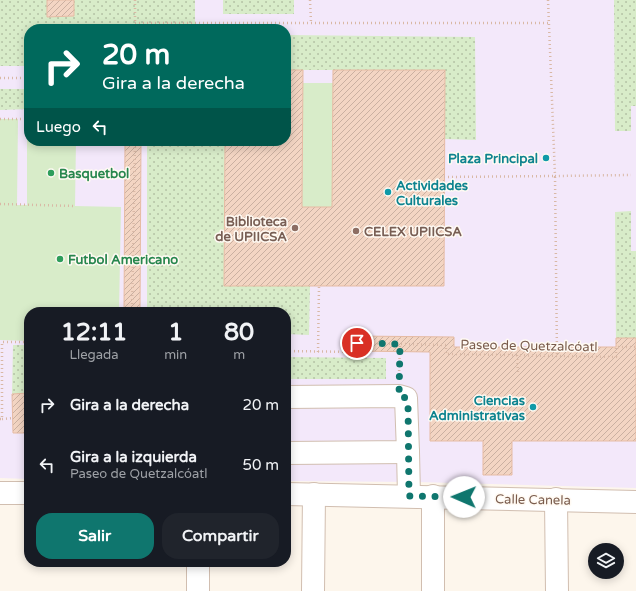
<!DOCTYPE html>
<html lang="es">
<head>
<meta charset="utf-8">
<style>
  body { margin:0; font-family:"Varela Round",sans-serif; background:#20242c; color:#f1f3f6; height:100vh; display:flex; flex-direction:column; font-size:15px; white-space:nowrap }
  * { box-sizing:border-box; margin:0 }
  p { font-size:13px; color:#9ea1a6 }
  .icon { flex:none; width:22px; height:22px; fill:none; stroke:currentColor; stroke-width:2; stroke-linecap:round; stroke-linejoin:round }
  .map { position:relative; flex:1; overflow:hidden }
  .drawer { position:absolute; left:24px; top:307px; width:267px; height:260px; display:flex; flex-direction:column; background:#171b24; border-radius:16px; box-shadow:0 2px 10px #0003 }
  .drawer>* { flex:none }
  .hud { position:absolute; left:24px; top:24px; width:267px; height:122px; border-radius:16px; box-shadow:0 2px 10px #0003; background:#00695c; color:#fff; overflow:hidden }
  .controls { position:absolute; left:588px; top:543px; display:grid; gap:8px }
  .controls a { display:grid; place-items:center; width:36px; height:36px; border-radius:50%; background:#171b24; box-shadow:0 2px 10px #0003; font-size:20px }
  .pin { position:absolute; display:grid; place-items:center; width:34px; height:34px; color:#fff; margin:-17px; border:2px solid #fff; border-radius:50%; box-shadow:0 1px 4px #0007 }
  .me { position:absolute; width:44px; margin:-22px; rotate:271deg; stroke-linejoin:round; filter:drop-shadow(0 0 3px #0008) }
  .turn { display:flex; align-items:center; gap:14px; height:84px; padding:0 12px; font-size:18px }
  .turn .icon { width:52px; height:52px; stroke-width:2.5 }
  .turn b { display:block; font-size:28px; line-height:34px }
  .then { display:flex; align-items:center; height:38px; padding:0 12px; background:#0003; gap:8px; font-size:15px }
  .eta { display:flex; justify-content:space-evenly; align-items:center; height:68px; text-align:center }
  .eta b { font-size:24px; font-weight:800; line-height:28px }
  .button { display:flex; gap:8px; margin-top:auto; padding:8px 12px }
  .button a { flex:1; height:46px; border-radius:16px; background:#0f766e; color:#fff; font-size:16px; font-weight:800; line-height:46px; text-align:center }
  .button a+a { background:#20242c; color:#f1f3f6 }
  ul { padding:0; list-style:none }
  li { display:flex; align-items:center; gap:12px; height:60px; padding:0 12px }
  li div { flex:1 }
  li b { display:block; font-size:15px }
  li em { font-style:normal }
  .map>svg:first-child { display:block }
  .education { fill:#f3e8fa; fill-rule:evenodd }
  .grass { fill:url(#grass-dots) }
  .green { fill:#d8ecc9 }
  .building { fill:url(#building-hatch); stroke:#e6bba3 }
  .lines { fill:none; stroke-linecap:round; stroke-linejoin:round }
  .minor-casing { stroke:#d1beb0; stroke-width:24 }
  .path { stroke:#d9b8a5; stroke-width:2.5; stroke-dasharray:1 3; stroke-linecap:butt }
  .minor { stroke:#fff; stroke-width:22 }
  .route { stroke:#0f766e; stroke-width:7; stroke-dasharray:0 12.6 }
  .culture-dot { fill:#0f9aa8; stroke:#fffaf3; stroke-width:1.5 }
  .leisure-dot { fill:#2e9e5b; stroke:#fffaf3; stroke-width:1.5 }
  .education-dot { fill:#8d6e63; stroke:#fffaf3; stroke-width:1.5 }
  .labels { text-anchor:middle; stroke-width:3; stroke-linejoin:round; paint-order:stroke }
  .culture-label { font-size:13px; font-weight:bold; fill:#0d838f; stroke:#fffaf3; text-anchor:end }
  .leisure-label { font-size:13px; font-weight:bold; fill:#27864d; stroke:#fffaf3; text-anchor:start }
  .education-label { font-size:13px; font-weight:bold; fill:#785e54; stroke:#fffaf3; text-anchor:end }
  .street-label { font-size:13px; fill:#7a5c4d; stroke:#fffaf3 }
</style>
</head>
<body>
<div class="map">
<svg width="636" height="591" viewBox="0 0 636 591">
  <defs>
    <pattern id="grass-dots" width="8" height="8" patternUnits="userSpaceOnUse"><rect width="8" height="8" fill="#d8ecc9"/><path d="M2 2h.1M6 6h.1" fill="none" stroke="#b4c2a5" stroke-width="1.8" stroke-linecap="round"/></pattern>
    <pattern id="building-hatch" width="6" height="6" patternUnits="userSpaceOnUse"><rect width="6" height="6" fill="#f3d5c3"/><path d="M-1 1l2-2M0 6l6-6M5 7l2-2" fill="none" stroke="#cab0a1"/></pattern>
  </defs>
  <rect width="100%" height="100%" fill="#fdf6ec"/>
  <path class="education" d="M0,0H636V488L417,482L286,481V312H29V479L0,478ZM29,29H286V141H29Z"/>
  <g class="grass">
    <polygon points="0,0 47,0 47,17 74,16 74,0 195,0 195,29 29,29 29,66 0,66"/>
    <rect x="223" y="0" width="71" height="14"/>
    <polygon points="614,0 636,0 636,106 631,106 631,131 615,131"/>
    <polygon points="286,35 475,37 476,140 445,139 445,70 286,70"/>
    <polygon points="0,89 29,89 29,109 0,110"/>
    <polygon points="147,141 225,141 224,285 310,286 309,335 286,334 286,312 147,312"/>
    <polygon points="631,211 631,251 636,251 636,346 616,347 615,212"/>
    <polygon points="13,345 29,345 29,393 12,394"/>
    <polygon points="286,357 386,358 386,379 286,379"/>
  </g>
  <g class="green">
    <polygon points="303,83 333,83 332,207 302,207"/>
    <polygon points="0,119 18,119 17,205 27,205 27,119 29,119 29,141 76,141 75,206 121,207 119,312 29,312 29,341 0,340"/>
  </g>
  <g class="building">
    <polygon points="47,0 74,0 74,16 47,17"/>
    <polygon points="286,70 303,70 302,207 332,207 333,70 445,70 444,286 224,286 225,141 286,141"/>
    <polygon points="125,141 141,141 140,312 124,312"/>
    <polygon points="355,336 454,337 454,347 616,347 616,338 636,338 636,441 512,441 512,475 483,475 483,441 430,441 430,352 354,351"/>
    <polygon points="29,393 29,433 13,433 12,394"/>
  </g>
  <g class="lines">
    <g class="minor-casing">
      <g id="minor">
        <polyline points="286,397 399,396 406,398 408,452 286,453"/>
        <polyline points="408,452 409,496"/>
        <polyline points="0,493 29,493"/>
        <polyline points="286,494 636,502"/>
        <polyline points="433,496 433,591"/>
        <polyline points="556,499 557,591"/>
        <polyline points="198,591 198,562"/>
        <polyline points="313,591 314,494"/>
      </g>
    </g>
    <g class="path">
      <polyline points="310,0 311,22"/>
      <polyline points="548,0 555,176 631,175"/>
      <polyline points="135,23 549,23"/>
      <polyline points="135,29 135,0"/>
      <polyline points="0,78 29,78"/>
      <polyline points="0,119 29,119"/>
      <polyline points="444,177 555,176 557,356"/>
      <polyline points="0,204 75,206"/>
      <polyline points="132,312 135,141"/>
      <polyline points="286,351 357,352 357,343 446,345 446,354 449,354 616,357 616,347 636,347"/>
      <polyline points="318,352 319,286"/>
      <polyline points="517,355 518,373"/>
      <polyline points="399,375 400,344"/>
      <polyline points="0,419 2,419 2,342 29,342"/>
      <polyline points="2,419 13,418"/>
    </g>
    <use href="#minor" class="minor"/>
  </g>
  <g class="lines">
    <polyline class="route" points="357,343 400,344 399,396 406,398 408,402 409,496 464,497"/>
  </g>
  <g class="culture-dot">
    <circle cx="546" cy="158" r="4"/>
    <circle cx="388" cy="192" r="4"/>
    <circle cx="533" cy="407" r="4"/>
  </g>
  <g class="leisure-dot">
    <circle cx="51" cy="173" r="4"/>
    <circle cx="60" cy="259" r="4"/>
  </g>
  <g class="education-dot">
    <circle cx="295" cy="228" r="4"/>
    <circle cx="356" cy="231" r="4"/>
  </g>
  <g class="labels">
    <g class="culture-label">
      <text x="538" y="163">Plaza Principal</text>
      <text x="396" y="190" text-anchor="start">Actividades<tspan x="396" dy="15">Culturales</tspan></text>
      <text x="525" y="405">Ciencias<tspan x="525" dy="15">Administrativas</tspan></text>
    </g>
    <g class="leisure-label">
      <text x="59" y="178">Basquetbol</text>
      <text x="68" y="264">Futbol Americano</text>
    </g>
    <g class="education-label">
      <text x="287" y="226">Biblioteca<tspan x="287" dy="15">de UPIICSA</tspan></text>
      <text x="364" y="236" text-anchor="start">CELEX UPIICSA</text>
    </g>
    <g class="street-label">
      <text transform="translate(529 345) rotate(1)" y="5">Paseo de Quetzalcóatl</text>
      <text transform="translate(533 499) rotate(1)" y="5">Calle Canela</text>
    </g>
  </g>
</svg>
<div class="controls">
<a><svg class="icon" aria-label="layers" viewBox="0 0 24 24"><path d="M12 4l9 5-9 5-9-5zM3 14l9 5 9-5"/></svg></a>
</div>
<div class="pin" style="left:357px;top:343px;background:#d93025"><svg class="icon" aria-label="arrive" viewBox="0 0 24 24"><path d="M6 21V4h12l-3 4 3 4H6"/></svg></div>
<svg class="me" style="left:464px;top:497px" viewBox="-20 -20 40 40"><circle r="19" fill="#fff"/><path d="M0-13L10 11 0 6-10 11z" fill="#0f766e"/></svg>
<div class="hud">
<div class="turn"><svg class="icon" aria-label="right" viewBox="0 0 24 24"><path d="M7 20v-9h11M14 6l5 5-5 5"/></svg><div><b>20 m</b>Gira a la derecha</div></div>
<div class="then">Luego<svg class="icon" aria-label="left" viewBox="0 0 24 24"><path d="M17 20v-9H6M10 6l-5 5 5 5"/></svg></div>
</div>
<section class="drawer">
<div class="eta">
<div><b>12:11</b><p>Llegada</p></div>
<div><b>1</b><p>min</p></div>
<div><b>80</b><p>m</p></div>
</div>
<ul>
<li><svg class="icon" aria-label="right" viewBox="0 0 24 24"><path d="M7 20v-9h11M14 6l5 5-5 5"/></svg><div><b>Gira a la derecha</b></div><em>20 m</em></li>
<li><svg class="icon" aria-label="left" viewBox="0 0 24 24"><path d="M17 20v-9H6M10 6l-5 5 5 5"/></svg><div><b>Gira a la izquierda</b><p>Paseo de Quetzalcóatl</p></div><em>50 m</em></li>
</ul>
<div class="button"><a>Salir</a><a>Compartir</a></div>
</section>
</div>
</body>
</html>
